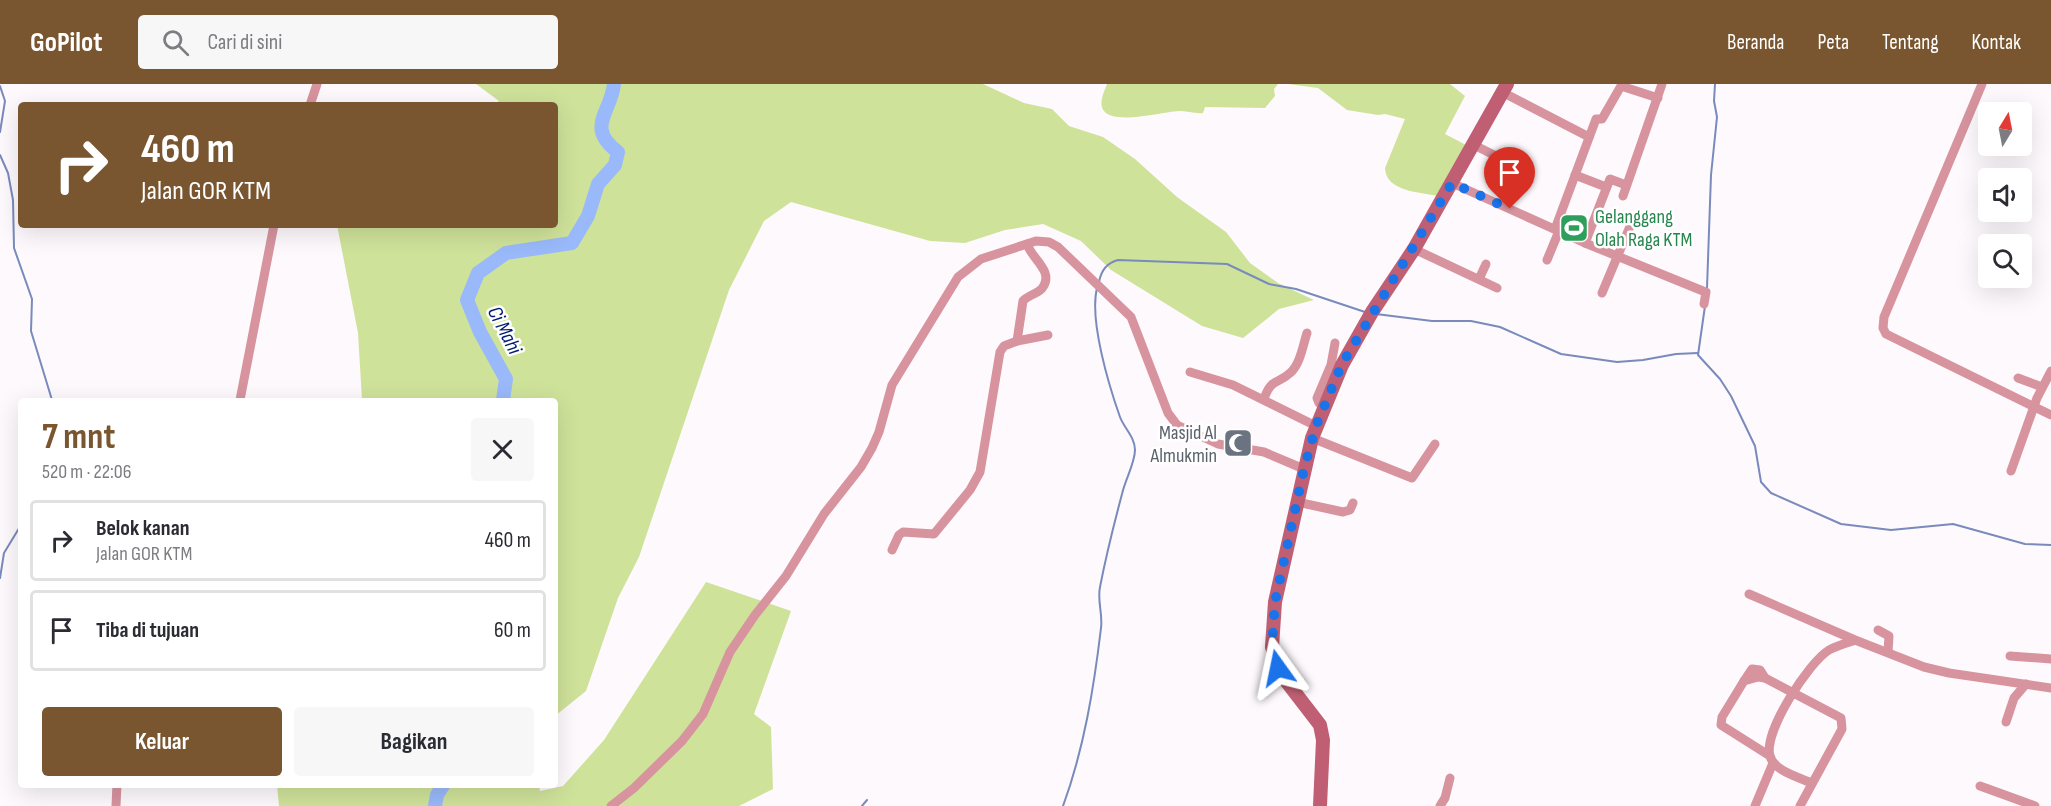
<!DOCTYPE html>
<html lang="id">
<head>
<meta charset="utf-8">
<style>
  body { margin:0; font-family:"Sofia Sans Condensed",sans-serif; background:#f7f7f7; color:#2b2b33; height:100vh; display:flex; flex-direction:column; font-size:22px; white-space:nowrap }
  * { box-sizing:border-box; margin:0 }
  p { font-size:20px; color:#7c7c81 }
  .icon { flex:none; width:33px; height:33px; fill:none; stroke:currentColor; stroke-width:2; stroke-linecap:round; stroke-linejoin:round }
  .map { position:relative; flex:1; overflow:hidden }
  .details { position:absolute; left:18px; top:314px; width:540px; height:390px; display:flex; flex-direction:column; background:#fff; border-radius:6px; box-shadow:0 6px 24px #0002 }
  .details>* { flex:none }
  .guide { position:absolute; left:18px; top:18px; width:540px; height:126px; border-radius:6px; box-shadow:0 6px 24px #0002; background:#79562f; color:#fff; overflow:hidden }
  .needle { width:39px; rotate:10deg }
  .tools { position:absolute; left:1978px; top:18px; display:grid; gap:12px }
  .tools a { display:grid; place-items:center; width:54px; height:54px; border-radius:6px; background:#fff; box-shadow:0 6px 24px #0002; font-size:30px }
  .pin { position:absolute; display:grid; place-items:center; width:51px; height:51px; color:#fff; margin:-62px -26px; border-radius:50% 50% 50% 0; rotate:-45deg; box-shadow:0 0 6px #0007 }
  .pin .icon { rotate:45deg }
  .me { position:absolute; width:66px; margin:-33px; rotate:348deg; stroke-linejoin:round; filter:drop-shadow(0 0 4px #0008) }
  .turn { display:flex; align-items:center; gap:21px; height:126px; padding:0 24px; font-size:27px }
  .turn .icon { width:78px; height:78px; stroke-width:2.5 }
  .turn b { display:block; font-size:42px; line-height:51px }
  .round { display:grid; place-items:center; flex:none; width:63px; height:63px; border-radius:6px; background:#f7f7f7 }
  .headline { display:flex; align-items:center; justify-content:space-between; height:102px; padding:0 24px }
  h1 { font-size:36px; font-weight:700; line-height:45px; color:#79562f }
  .primary-button { display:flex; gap:12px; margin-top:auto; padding:12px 24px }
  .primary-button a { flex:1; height:69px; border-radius:6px; background:#79562f; color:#fff; font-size:24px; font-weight:700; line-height:69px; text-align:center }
  .primary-button a+a { background:#f7f7f7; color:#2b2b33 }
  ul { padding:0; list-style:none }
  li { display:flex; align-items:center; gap:18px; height:81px; margin:0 12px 9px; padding:0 12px; border:3px solid #e1e1e2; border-radius:6px }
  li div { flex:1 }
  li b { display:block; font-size:22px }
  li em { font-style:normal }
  header { display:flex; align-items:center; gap:36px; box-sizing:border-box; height:84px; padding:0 30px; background:#79562f; color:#fff }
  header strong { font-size:28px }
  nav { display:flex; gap:33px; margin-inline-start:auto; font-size:21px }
  .search { width:420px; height:54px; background:#f7f7f7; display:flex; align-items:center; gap:15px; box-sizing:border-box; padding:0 21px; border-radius:6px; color:#7c7c81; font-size:22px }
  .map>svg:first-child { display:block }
  .green { fill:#cfe29a }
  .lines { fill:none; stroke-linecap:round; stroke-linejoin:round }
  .stream { stroke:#788bbc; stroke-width:2 }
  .river { stroke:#99b9fa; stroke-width:14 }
  .building { fill:#f3a5e6; stroke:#9d8498; stroke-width:1.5 }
  .minor { stroke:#d7949f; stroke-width:9 }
  .secondary { stroke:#c05f73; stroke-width:14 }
  .route { stroke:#1a73e8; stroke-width:10; stroke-dasharray:0 18 }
  .labels { text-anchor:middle; stroke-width:5; stroke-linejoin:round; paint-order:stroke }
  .leisure-label { font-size:20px; fill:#27864d; stroke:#fff; text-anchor:start }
  .worship-label { font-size:20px; fill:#5b616d; stroke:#fff; text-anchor:end }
  .water-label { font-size:21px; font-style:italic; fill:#011a74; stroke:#fff }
</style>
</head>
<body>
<header>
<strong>GoPilot</strong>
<div class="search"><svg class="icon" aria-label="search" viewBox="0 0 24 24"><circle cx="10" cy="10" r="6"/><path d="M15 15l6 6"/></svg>Cari di sini</div>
<nav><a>Beranda</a><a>Peta</a><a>Tentang</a><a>Kontak</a></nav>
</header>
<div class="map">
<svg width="2051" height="722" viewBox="0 0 2051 722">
  <rect width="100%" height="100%" fill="#fef9fd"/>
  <g class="green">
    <polygon points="476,0 983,0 1024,19 1052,25 1069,42 1103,53 1135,75 1177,113 1226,148 1250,179 1278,199 1314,216 1279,225 1243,254 1202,242 1111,186 1081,157 1043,140 1005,146 965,159 930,157 791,118 764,137 729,206 639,473 618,514 586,607 555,632 555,316 362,316 358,249 337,141 555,141 555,21 493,21 499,17"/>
    <path d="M1107,0H1278L1274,5L1275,12L1265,24L1205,23L1203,29C1195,30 1187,27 1179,27C1162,28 1115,41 1104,27C1098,20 1104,8 1107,0Z"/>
    <path d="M1288,0H1450L1465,12L1445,50L1468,62L1438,112C1420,108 1386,108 1385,84L1405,35L1385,30L1378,31L1347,26L1318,4Z"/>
    <polygon points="706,498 791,527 754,630 771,643 773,705 739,722 279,722 277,701 539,700 540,707 563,702 604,656"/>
  </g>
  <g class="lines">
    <g class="stream">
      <polyline points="0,2 5,17 0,48"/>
      <polyline points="0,71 8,89 13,116 14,164 32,215 31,247 52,316"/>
      <path d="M1099,198C1101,187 1106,179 1118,176L1227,180L1269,200L1296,205L1365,228"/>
      <polyline points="1707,204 1711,91 1717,33 1714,17 1715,0"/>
      <polyline points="1705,222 1698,271 1720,295 1731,312 1755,362 1761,398 1771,409 1841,440 1891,446 1953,440 2025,460 2051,461"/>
      <polyline points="1376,230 1432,237 1471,237 1500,243 1561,270 1617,278 1643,276 1676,270 1698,269"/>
      <polyline points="0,494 4,469 21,441"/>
      <polyline points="862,722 867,716"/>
      <path d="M1063,722C1084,665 1094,603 1101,544C1103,530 1097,517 1100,503C1106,472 1114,440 1122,410C1125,396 1135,379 1135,366C1135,353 1124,344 1120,333C1109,302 1089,236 1097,204"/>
    </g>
    <g class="river">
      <path d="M503,316L506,295L480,248L467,216L478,189L506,169L572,159L588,132L598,100L615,81L618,68C585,43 611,29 614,0"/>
      <polyline points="435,722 437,711 444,700"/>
    </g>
  </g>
  <polygon class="building" points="1567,133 1585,141 1581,150 1563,142"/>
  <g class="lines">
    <g class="minor">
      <polyline points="1982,0 1884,233 1883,244 1886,250 2051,331"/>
      <polyline points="1502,8 1589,53"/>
      <polyline points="310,21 317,0"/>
      <polyline points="1474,61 1520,84"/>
      <polyline points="1575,91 1606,103"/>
      <polyline points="1452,99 1585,159 1703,207 1706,208 1704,220"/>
      <polyline points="1623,112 1662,0"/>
      <polyline points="1555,145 1596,35 1602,35 1621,2 1658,14"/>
      <polyline points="1585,159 1610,95 1626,101"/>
      <polyline points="1414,165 1497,204"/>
      <polyline points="1547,176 1559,147"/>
      <polyline points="1479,195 1486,180"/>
      <polyline points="1602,209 1631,140"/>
      <polyline points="1017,257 1048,251"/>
      <polyline points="1190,288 1233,301 1316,342"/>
      <polyline points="2018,294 2042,303"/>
      <path d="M1264,315C1271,294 1277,301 1290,289C1300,281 1303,261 1307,249"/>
      <polyline points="240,316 274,141"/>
      <polyline points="1324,321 1319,319 1317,314 1331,281 1335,259"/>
      <polyline points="1312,354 1412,394 1435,360"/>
      <polyline points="2011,387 2037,314 2051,287"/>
      <polyline points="1297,418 1343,428 1350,426 1353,419"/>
      <path d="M892,466L899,451L903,448L934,450L970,406L980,388L1000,268L1004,262L1017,257L1023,217C1029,210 1039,210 1043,203C1054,187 1031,174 1027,160"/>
      <polyline points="1749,510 1855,556 1924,583 1949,589 2051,604"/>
      <polyline points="1878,546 1889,552 1888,568"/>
      <polyline points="2010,572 2051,575"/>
      <polyline points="1744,597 1752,585 1760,586 1765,594"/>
      <polyline points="2006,638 2014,614 2026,600"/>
      <polyline points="1770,672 1721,641 1722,633 1744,597 1758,593 1765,594 1841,634 1842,645 1800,722"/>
      <path d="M1811,699C1799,693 1774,687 1770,672C1763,648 1809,578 1829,566C1836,562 1847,559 1855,556"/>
      <polyline points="1980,702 2035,722"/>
      <polyline points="116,722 117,700"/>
      <polyline points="611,722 634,704 682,657 703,630 730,568 755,531 786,492 824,430 861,383 872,364 879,348 892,301 958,193 981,175 1036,157 1049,158 1058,163 1131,233 1168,329 1177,341 1218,360 1264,368 1304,385"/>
      <polyline points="1440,722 1445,714 1450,694"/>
      <polyline points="1755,722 1773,679"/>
    </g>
    <polyline class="secondary" points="1320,722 1323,656 1320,641 1283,593 1272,563 1275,518 1312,354 1342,281 1372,228 1414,165 1507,0"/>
  </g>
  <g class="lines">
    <polyline class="route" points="1278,584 1272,563 1275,518 1304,385 1316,342 1342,280 1452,99 1510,125"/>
  </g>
  <defs>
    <g id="stadium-square" transform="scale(1.5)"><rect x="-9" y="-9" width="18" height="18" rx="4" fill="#2e9e5b" stroke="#fff"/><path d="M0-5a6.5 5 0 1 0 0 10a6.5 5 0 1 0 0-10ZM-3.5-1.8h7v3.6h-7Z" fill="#fff"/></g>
    <g id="mosque-square" transform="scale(1.5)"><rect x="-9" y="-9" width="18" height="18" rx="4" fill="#6b7280" stroke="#fff"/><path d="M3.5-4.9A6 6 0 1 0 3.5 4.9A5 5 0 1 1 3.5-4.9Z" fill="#fff"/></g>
  </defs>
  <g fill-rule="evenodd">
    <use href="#stadium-square" x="1574" y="144"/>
    <use href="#mosque-square" x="1238" y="359"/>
  </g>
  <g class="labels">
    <g class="leisure-label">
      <text x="1595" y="139">Gelanggang<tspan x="1595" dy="23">Olah Raga KTM</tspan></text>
    </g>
    <g class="worship-label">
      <text x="1217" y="355">Masjid Al<tspan x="1217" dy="23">Almukmin</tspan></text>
    </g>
    <g class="water-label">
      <text transform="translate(505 246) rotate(63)" y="7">Ci Mahi</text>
    </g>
  </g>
</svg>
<div class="tools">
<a><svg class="needle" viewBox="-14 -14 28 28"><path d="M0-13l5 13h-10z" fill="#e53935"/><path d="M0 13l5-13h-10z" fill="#7c7c81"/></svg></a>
<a><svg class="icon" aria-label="sound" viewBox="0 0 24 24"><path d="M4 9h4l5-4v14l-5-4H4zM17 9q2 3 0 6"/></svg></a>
<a><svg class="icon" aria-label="search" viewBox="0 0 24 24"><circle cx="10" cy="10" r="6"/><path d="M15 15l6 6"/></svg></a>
</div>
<div class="pin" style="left:1510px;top:125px;background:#d93025"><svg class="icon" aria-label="arrive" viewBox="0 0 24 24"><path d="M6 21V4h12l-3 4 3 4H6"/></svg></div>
<svg class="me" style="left:1278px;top:584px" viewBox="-20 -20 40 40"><path d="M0-17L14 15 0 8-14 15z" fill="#1a73e8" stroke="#fff" stroke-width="4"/></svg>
<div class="guide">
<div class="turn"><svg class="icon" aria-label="right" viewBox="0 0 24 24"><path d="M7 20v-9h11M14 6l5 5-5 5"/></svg><div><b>460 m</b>Jalan GOR KTM</div></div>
</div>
<section class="details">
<div class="headline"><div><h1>7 mnt</h1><p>520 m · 22:06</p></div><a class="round"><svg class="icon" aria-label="close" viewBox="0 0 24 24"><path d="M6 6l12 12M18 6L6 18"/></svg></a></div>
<ul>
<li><svg class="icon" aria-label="right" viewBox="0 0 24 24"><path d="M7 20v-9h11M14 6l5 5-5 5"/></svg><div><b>Belok kanan</b><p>Jalan GOR KTM</p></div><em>460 m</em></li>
<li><svg class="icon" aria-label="arrive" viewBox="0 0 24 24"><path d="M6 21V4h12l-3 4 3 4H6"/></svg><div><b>Tiba di tujuan</b></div><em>60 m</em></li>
</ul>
<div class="primary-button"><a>Keluar</a><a>Bagikan</a></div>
</section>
</div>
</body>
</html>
